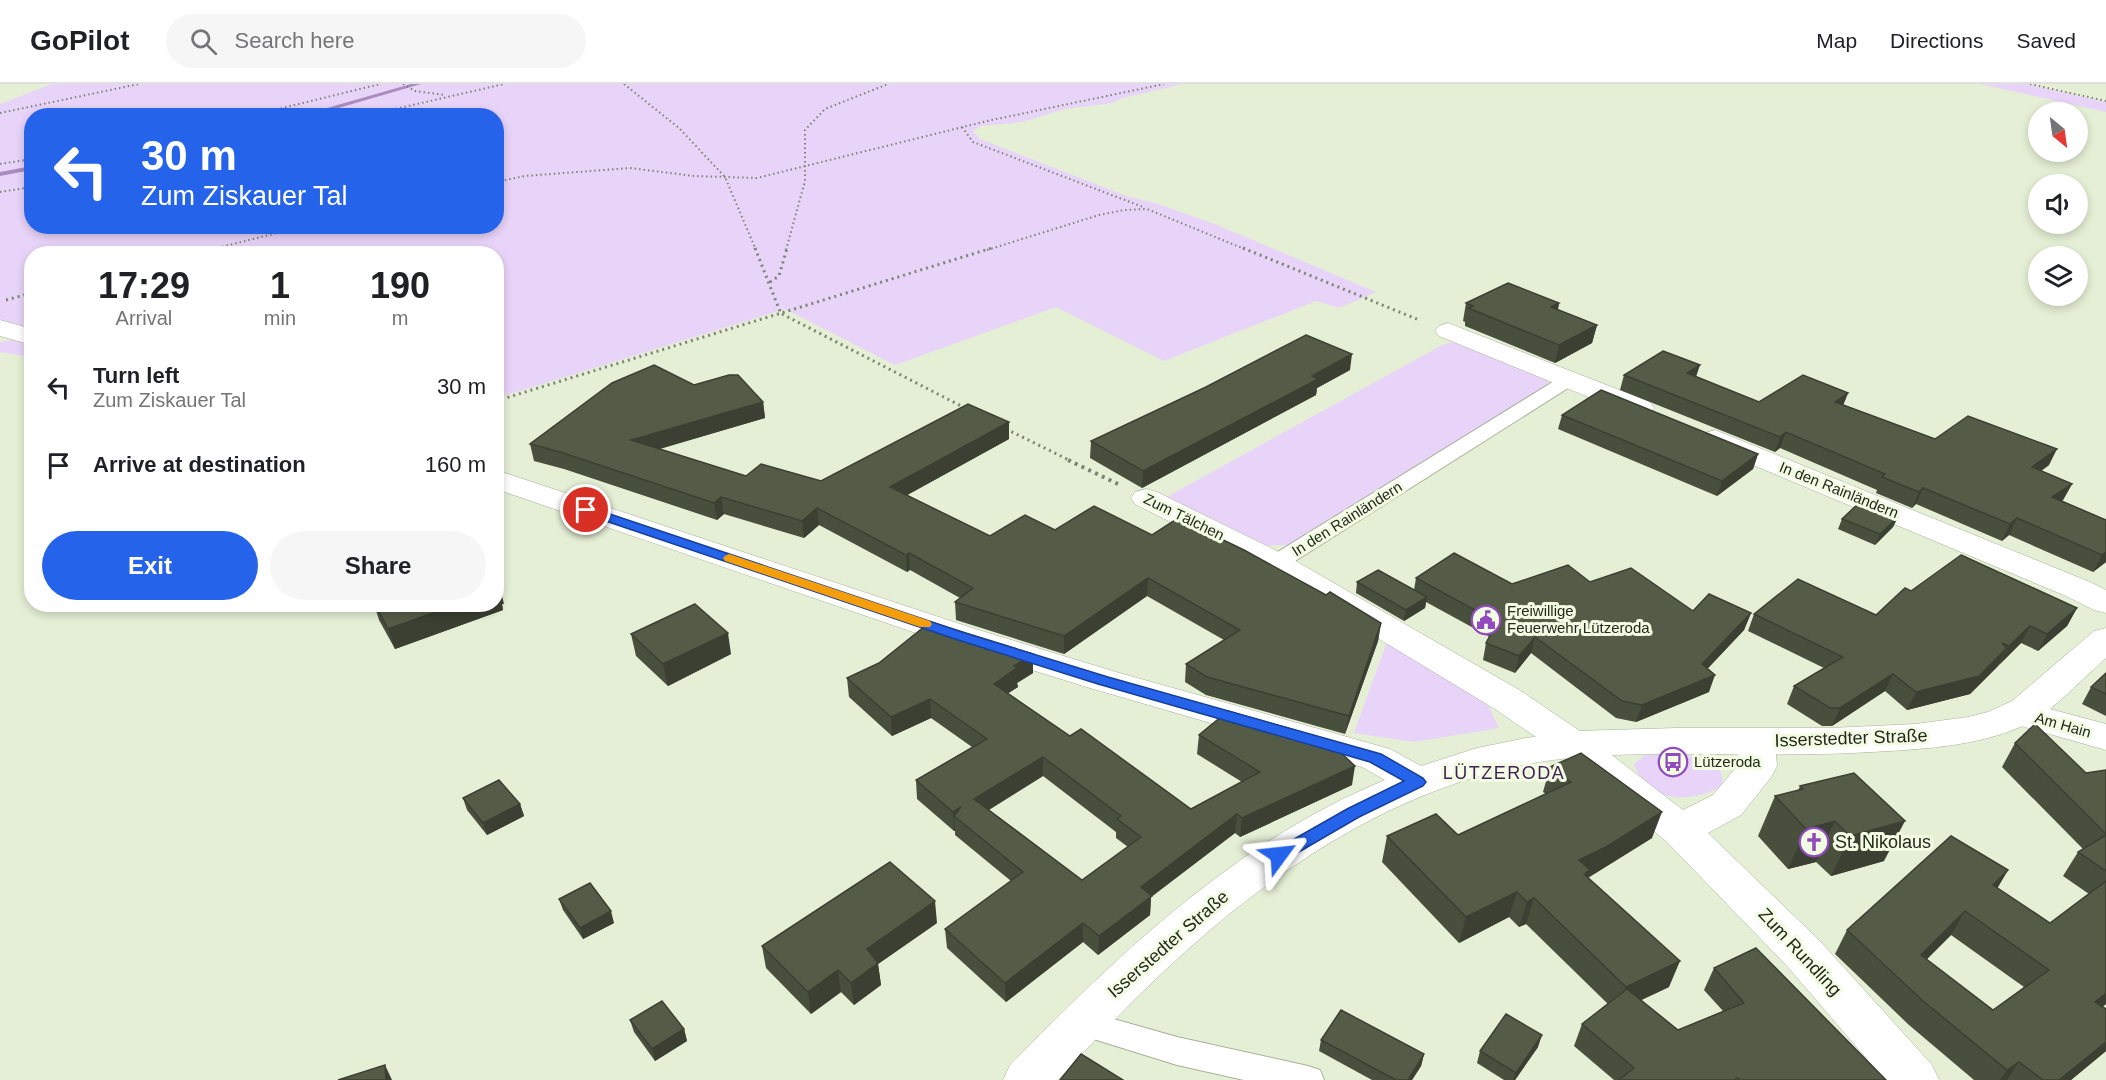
<!DOCTYPE html>
<html lang="en">
<head>
<meta charset="utf-8">
<style>
  body { margin:0; font-family:Helvetica,sans-serif; background:#f6f6f6; color:#202124; height:100vh; display:flex; flex-direction:column; font-size:22px; white-space:nowrap }
  * { box-sizing:border-box; margin:0 }
  p { font-size:20px; color:#757577 }
  .icon { flex:none; width:33px; height:33px; fill:none; stroke:currentColor; stroke-width:2; stroke-linecap:round; stroke-linejoin:round }
  .map { position:relative; flex:1; overflow:hidden }
  .sheet { position:absolute; left:24px; top:162px; width:480px; height:366px; display:flex; flex-direction:column; background:#fff; border-radius:24px; box-shadow:0 3px 9px #0003 }
  .sheet>* { flex:none }
  .hud { position:absolute; left:24px; top:24px; width:480px; height:126px; border-radius:24px; box-shadow:0 3px 9px #0003; background:#2563eb; color:#fff; overflow:hidden }
  .needle { width:39px; rotate:151deg }
  .tools { position:absolute; left:2028px; top:18px; display:grid; gap:12px }
  .tools a { display:grid; place-items:center; width:60px; height:60px; border-radius:50%; background:#fff; box-shadow:0 3px 9px #0003; font-size:30px }
  .pin { position:absolute; display:grid; place-items:center; width:51px; height:51px; color:#fff; margin:-26px; border:3px solid #fff; border-radius:50%; box-shadow:0 2px 6px #0007 }
  .me { position:absolute; width:66px; margin:-33px; rotate:60deg; stroke-linejoin:round; filter:drop-shadow(0 0 4px #0008) }
  .turn { display:flex; align-items:center; gap:21px; height:126px; padding:0 18px; font-size:27px }
  .turn .icon { width:78px; height:78px; stroke-width:2.5 }
  .turn b { display:block; font-size:42px; line-height:51px }
  .eta { display:flex; justify-content:space-evenly; align-items:center; height:102px; text-align:center }
  .eta b { font-size:36px; font-weight:700; line-height:42px }
  .primary-button { display:flex; gap:12px; margin-top:auto; padding:12px 18px }
  .primary-button a { flex:1; height:69px; border-radius:36px; background:#2563eb; color:#fff; font-size:24px; font-weight:700; line-height:69px; text-align:center }
  .primary-button a+a { background:#f6f6f6; color:#202124 }
  ul { padding:0; list-style:none }
  li { display:flex; align-items:center; gap:18px; height:78px; padding:0 18px }
  li div { flex:1 }
  li b { display:block; font-size:22px }
  li em { font-style:normal }
  header { display:flex; align-items:center; gap:36px; box-sizing:border-box; height:84px; padding:0 30px; background:#fff; border-bottom:2px solid #e0e0e0 }
  header strong { font-size:28px }
  nav { display:flex; gap:33px; margin-inline-start:auto; font-size:21px }
  .search { width:420px; height:54px; background:#f6f6f6; display:flex; align-items:center; gap:15px; box-sizing:border-box; padding:0 21px; border-radius:33px; color:#757577; font-size:22px }
  .map>svg:first-child { display:block }
  .green { fill:#e8d3f9; fill-rule:evenodd }
  .lines { fill:none; stroke-linecap:round; stroke-linejoin:round }
  .stream { fill:#a88cbd; fill-rule:evenodd }
  .lane-casing { stroke:#a8b199; stroke-width:2 }
  .street-casing { stroke:#a8b199; stroke-width:1 }
  .secondary-casing { stroke:#a8b199; stroke-width:1 }
  .path-far2 { stroke:#7d8473; stroke-width:2; stroke-dasharray:1.5 3; stroke-linecap:butt }
  .path-far1 { stroke:#7d8473; stroke-width:3; stroke-dasharray:2 4; stroke-linecap:butt }
  .path { stroke:#7d8473; stroke-width:4; stroke-dasharray:3 4.5; stroke-linecap:butt }
  .lane { fill:#fff; fill-rule:evenodd }
  .street { fill:#fff; fill-rule:evenodd }
  .secondary { fill:#fff; fill-rule:evenodd }
  .wall { fill:#484f3d; fill-rule:evenodd }
  .shaded-wall { fill:#3b4032 }
  .building { fill:#545c47; stroke:#3b4032; stroke-width:1.5; fill-rule:evenodd }
  .route { fill:#2563eb; stroke:#184099; stroke-width:1.5 }
  .slow { fill:#f59e0b }
  .labels { text-anchor:middle; stroke-width:6; stroke-linejoin:round; paint-order:stroke }
  .street-label { font-size:15px; fill:#25281f; stroke:#f2fce2 }
  .poi-label { font-size:15px; fill:#25281f; stroke:#f2fce2; text-anchor:start }
  .near-street-label { font-size:18px; fill:#25281f; stroke:#f2fce2 }
  .quarter-label { font-size:18px; letter-spacing:1.5px; fill:#411f56; stroke:#f2fce2 }
  .near-poi-label { font-size:18px; fill:#25281f; stroke:#f2fce2; text-anchor:start }
</style>
</head>
<body>
<header>
<strong>GoPilot</strong>
<div class="search"><svg class="icon" aria-label="search" viewBox="0 0 24 24"><circle cx="10" cy="10" r="6"/><path d="M15 15l6 6"/></svg>Search here</div>
<nav><a>Map</a><a>Directions</a><a>Saved</a></nav>
</header>
<div class="map">
<svg width="2106" height="996" viewBox="0 0 2106 996">
  <rect width="100%" height="100%" fill="#e5efd5"/>
  <g class="green">
    <path d="M52,0H1182L1123,14L1112,19L1065,25L1022,38L981,42L973,47L980,55L1129,113L1155,119L1217,141L1376,208L1339,224L1316,217L1164,277L1056,223L895,281L785,225L497,314L496,170H32L31,247L0,238V20ZM32,32H496V142H32Z"/>
    <polygon points="1980,0 2026,0 2106,18 2106,28"/>
    <polygon points="31,253 31,273 0,268 0,258"/>
    <polygon points="1455,258 1549,296 1547,301 1289,461 1251,462 1163,415 1444,260"/>
    <polygon points="1388,555 1459,598 1489,623 1499,644 1414,658 1354,649"/>
    <path d="M1645,671C1668,671 1727,665 1722,702C1690,720 1648,719 1634,680Z"/>
  </g>
  <g class="lines">
    <g class="stream">
      <polygon points="411,0 421,0 311,32 299,32"/>
      <polygon points="32,82 32,86 0,92 0,88"/>
    </g>
    <g class="lane-casing">
      <g id="lane">
        <polygon points="1570,290 1576,291 1579,295 1576,299 1284,484 1276,486 1268,484 1265,479 1268,474 1564,291"/>
        <polygon points="1082,926 1177,953 1308,982 1320,986 1324,996 1244,996 1177,981 1071,948 1066,939 1071,930"/>
      </g>
    </g>
    <g class="street-casing">
      <g id="street">
        <polygon points="1448,239 1650,318 1654,324 1650,330 1640,332 1630,330 1439,252 1435,247 1439,242"/>
        <polygon points="1715,346 2090,498 2106,506 2106,529 2094,526 2066,512 1705,361 1701,355 1705,349"/>
        <polygon points="1146,405 1157,408 1287,472 1521,607 1587,652 1683,726 1713,711 1739,680 1737,658 1743,649 1756,645 1769,649 1775,658 1777,682 1772,692 1741,731 1708,749 1819,856 1932,981 1939,996 1885,996 1787,882 1666,757 1561,670 1495,625 1265,486 1135,420 1131,414 1135,408"/>
        <polygon points="2020,617 2106,640 2106,666 2007,638 2001,629 2007,620"/>
      </g>
    </g>
    <g class="secondary-casing">
      <g id="secondary">
        <polygon points="0,236 32,245 32,261 0,252"/>
        <path d="M496,386L972,544L1116,588L1390,665L1421,682L1477,664L1526,654L1576,647L1677,644H1830L1915,640L1968,633L1988,628L2012,617L2094,547L2106,544V574C2086,591 2051,629 2029,639C1986,660 1937,664 1890,667C1829,671 1768,671 1706,670C1645,670 1582,669 1522,681C1333,721 1184,857 1058,996H1003L1010,981C1120,869 1237,757 1385,696L1362,683L1090,604L948,560L496,405Z"/>
      </g>
    </g>
    <g class="path-far2">
      <polyline points="403,0 415,7 445,11"/>
      <polyline points="624,0 679,44 725,93 756,166"/>
      <polyline points="2030,0 2106,17"/>
      <polyline points="0,29 139,0"/>
      <polyline points="250,32 380,0"/>
      <polyline points="365,32 504,0"/>
      <polyline points="962,43 973,58 1143,123"/>
      <polyline points="0,80 32,75"/>
      <polyline points="496,98 525,92 630,84 694,92 757,94 987,37 1164,0"/>
      <polyline points="0,108 32,103"/>
      <polyline points="209,166 305,142"/>
      <polyline points="786,166 805,97 805,46 825,25 888,0"/>
      <polyline points="987,166 1099,131 1124,126 1147,125 1247,166"/>
    </g>
    <g class="path-far1">
      <polyline points="755,164 781,230"/>
      <polyline points="1243,164 1419,236"/>
      <polyline points="191,170 215,164"/>
      <polyline points="770,198 779,192 787,164"/>
      <polyline points="6,216 32,209"/>
      <polyline points="782,230 967,325"/>
      <polyline points="496,317 992,164"/>
      <polyline points="1006,345 1071,377"/>
    </g>
    <polyline class="path" points="1068,376 1118,400"/>
    <use href="#lane" class="lane"/>
    <use href="#street" class="street"/>
    <use href="#secondary" class="secondary"/>
  </g>
  <g class="wall">
    <polygon points="1466,219 1559,219 1558,226 1597,241 1592,259 1555,279 1465,242 1465,238 1463,237"/>
    <polygon points="1350,286 1317,304 1316,311 1142,404 1090,374 1091,357"/>
    <polygon points="1624,291 1696,293 1759,318 1848,309 1843,321 1935,355 2049,381 2041,387 2072,400 2063,416 2062,417 2106,436 2106,478 2093,488 2009,451 2002,457 1916,420 1912,424 1876,409 1877,406 1780,364 1775,368 1620,306"/>
    <polygon points="694,301 763,318 765,334 660,365 746,392 821,397 1009,338 1009,355 907,411 990,452 1055,446 1152,451 1326,511 1381,539 1378,557 1345,650 1206,611 1185,598 1186,580 1224,556 1147,512 1064,570 956,536 955,518 960,514 910,486 907,488 819,441 804,454 724,430 717,436 564,385 534,377 530,360"/>
    <polygon points="1562,331 1758,370 1753,385 1717,412 1558,345"/>
    <polygon points="1898,433 1893,443 1875,461 1838,445 1842,435"/>
    <polygon points="1416,494 1512,500 1590,498 1693,527 1751,529 1744,546 1707,585 1709,608 1636,638 1616,634 1531,569 1515,589 1483,576 1486,559 1490,553 1426,518 1425,524 1404,537 1356,509 1357,498 1414,506"/>
    <polygon points="1911,507 2077,524 2067,542 2038,567 2021,559 1970,610 1907,626 1885,607 1832,642 1822,642 1787,620 1794,602 1824,584 1748,547 1754,530 1876,531"/>
    <polygon points="374,520 504,520 502,520 503,526 395,565 379,536"/>
    <polygon points="631,550 731,570 668,602 636,572"/>
    <path d="M1033,570V589L1017,599L1018,603L1008,609L1070,652L1191,725L1242,698L1197,670L1199,651L1338,666L1352,701L1240,753L1235,749L1151,813L1150,831L1098,871L1083,858L1006,918L947,864L945,845L1011,797L955,751V747H954L917,715L916,696L972,663L931,634L892,652L849,613L847,594ZM1043,692L1116,748V754L1128,763L1082,796L989,726Z"/>
    <polygon points="2106,589 2106,632 2082,620 2091,603"/>
    <path d="M2015,659L2086,689L2106,686V920L2102,923L2106,967L2071,996H1974L1909,941L1835,870L1847,846L2008,786L1997,804L2050,839L2089,810L2063,792L2078,768L2083,765L2002,683ZM1951,851L2024,903L1993,926L1927,875Z"/>
    <polygon points="1550,683 1652,754 1588,794 1669,903 1641,916 1678,946 1723,927 1704,906 1714,884 1886,996 1614,996 1574,962 1582,940 1608,920 1526,840 1519,843 1509,833 1459,859 1382,778 1387,752 1458,751 1546,710 1543,708"/>
    <polygon points="1800,702 1884,777 1831,792 1816,778 1788,785 1758,752 1775,712 1798,707"/>
    <polygon points="463,714 520,720 524,732 487,751 467,726"/>
    <polygon points="559,815 614,839 583,855 563,826"/>
    <polygon points="937,839 878,880 881,901 854,921 841,908 811,930 766,884 762,862"/>
    <polygon points="630,936 684,945 687,957 655,977 634,948"/>
    <polygon points="1321,956 1424,970 1421,982 1412,996 1372,996 1319,967"/>
    <polygon points="1538,963 1515,996 1504,996 1477,979 1480,967"/>
  </g>
  <g class="shaded-wall">
    <polygon points="1559,219 1555,237 1551,223"/>
    <polygon points="1597,241 1592,259 1555,279 1559,261"/>
    <polygon points="1352,270 1350,286 1317,304 1316,311 1142,404 1143,387"/>
    <polygon points="1700,281 1695,296 1687,289"/>
    <polygon points="1848,309 1842,324 1835,318"/>
    <polygon points="763,318 765,334 634,372 631,356"/>
    <polygon points="1009,338 1009,355 891,420 890,403"/>
    <polygon points="1786,348 1780,364 1775,368 1780,353"/>
    <polygon points="2057,365 2049,381 2024,399 2032,383"/>
    <polygon points="1758,370 1753,385 1717,412 1722,397"/>
    <polygon points="2072,400 2063,416 2043,429 2052,413"/>
    <polygon points="1923,404 1916,420 1912,424 1919,408"/>
    <polygon points="721,413 724,430 717,436 714,419"/>
    <polygon points="817,424 819,441 804,454 802,437"/>
    <polygon points="1898,433 1893,443 1875,461 1880,450"/>
    <polygon points="2017,434 2009,451 2002,457 2010,440"/>
    <polygon points="2106,468 2106,478 2093,488 2102,471"/>
    <polygon points="909,469 910,486 907,488 906,471"/>
    <polygon points="1148,494 1147,512 1064,570 1064,552"/>
    <polygon points="499,500 504,520 502,520 503,526 395,565 388,545 458,520 496,520 496,501"/>
    <polygon points="1427,513 1425,524 1404,537 1406,526"/>
    <polygon points="2077,524 2067,542 2038,567 2047,550"/>
    <polygon points="1751,529 1744,546 1696,597 1702,580"/>
    <polygon points="1381,539 1378,557 1345,650 1349,632"/>
    <polygon points="2030,542 2021,559 2000,580 2009,562"/>
    <polygon points="728,549 731,570 668,602 663,580"/>
    <polygon points="1535,553 1531,569 1515,589 1519,572"/>
    <polygon points="2007,564 1998,582 1970,610 1907,626 1916,608"/>
    <polygon points="1033,570 1033,589 1017,599 1018,603 995,618 994,600 1014,582"/>
    <polygon points="1893,590 1885,607 1832,642 1840,624"/>
    <polygon points="1715,591 1709,608 1636,638 1642,621"/>
    <polygon points="930,615 931,634 892,652 891,633"/>
    <polygon points="1043,673 1043,692 975,734 974,715"/>
    <polygon points="1355,682 1352,701 1240,753 1242,734"/>
    <polygon points="520,720 524,732 487,751 483,739"/>
    <polygon points="961,723 954,732 955,747 954,747 953,728"/>
    <polygon points="1662,728 1652,754 1597,788 1588,793 1582,812 1579,776"/>
    <polygon points="1237,730 1235,749 1151,813 1150,831 1098,871 1099,852 1141,803"/>
    <polygon points="1835,737 1816,778 1788,785 1806,745"/>
    <polygon points="1905,737 1884,777 1831,792 1850,752"/>
    <polygon points="2008,786 1994,810 1993,801"/>
    <polygon points="1517,808 1509,833 1459,859 1466,833"/>
    <polygon points="1534,814 1526,840 1519,843 1527,818"/>
    <polygon points="935,817 937,839 878,880 881,901 854,921 851,899 867,865"/>
    <polygon points="611,827 614,839 583,855 580,844"/>
    <polygon points="1965,827 1951,851 1907,895 1921,871"/>
    <polygon points="1083,839 1083,858 1006,918 1005,899"/>
    <polygon points="1680,877 1669,903 1616,928 1626,903"/>
    <polygon points="838,886 841,908 811,930 808,908"/>
    <polygon points="2106,909 2106,920 2078,942 2095,918"/>
    <polygon points="684,945 687,957 655,977 652,965"/>
    <polygon points="1542,951 1538,963 1515,996 1513,996 1516,989"/>
    <polygon points="2106,958 2106,967 2071,996 2059,996"/>
    <polygon points="1424,970 1421,982 1412,996 1408,996"/>
    <polygon points="2019,978 2007,996 2000,996 2007,986"/>
    <polygon points="385,981 392,996 386,996"/>
  </g>
  <g class="building">
    <polygon points="1508,199 1559,219 1551,223 1597,241 1559,261 1468,224 1473,222 1466,219"/>
    <polygon points="1306,251 1352,270 1312,292 1318,295 1143,387 1091,357 1206,303"/>
    <polygon points="1663,267 1700,281 1687,289 1759,318 1803,291 1848,309 1835,318 1935,355 1968,332 2057,365 2032,383 2072,400 2052,413 2106,436 2106,468 2102,471 2017,434 2010,440 1923,404 1919,408 1882,393 1885,390 1786,348 1780,353 1624,291"/>
    <polygon points="654,281 694,301 729,291 738,291 763,318 631,356 746,392 761,380 821,397 968,320 1009,338 890,403 990,452 1025,431 1055,446 1094,422 1152,451 1178,434 1244,466 1326,511 1330,508 1381,539 1349,632 1207,593 1186,580 1240,546 1148,494 1064,552 955,518 973,504 909,469 906,471 817,424 802,437 721,413 714,419 560,368 530,360 612,299"/>
    <polygon points="1601,306 1758,370 1722,397 1562,331"/>
    <polygon points="1861,417 1898,433 1880,450 1842,435"/>
    <polygon points="1454,469 1512,500 1568,481 1590,498 1631,484 1693,527 1709,510 1751,529 1702,580 1715,591 1642,621 1622,617 1535,553 1519,572 1486,559 1497,538 1416,494"/>
    <polygon points="1961,471 2077,524 2047,550 2030,542 2009,562 2002,559 2007,564 1979,592 1916,608 1893,590 1840,624 1830,624 1794,602 1843,573 1754,530 1798,495 1876,531 1905,504 1911,507"/>
    <polygon points="1378,486 1427,513 1406,526 1357,498"/>
    <polygon points="375,520 458,520 388,545"/>
    <polygon points="695,520 728,549 663,580 631,550"/>
    <path d="M930,538L1033,570L1014,582L1017,584L994,600L1070,652L1081,645L1191,725L1260,688L1199,651L1228,627L1339,659L1337,665L1355,682L1242,734L1237,730L1141,803L1152,812L1099,852L1083,839L1005,899L945,845L1023,788L954,732L961,723L953,728L916,696L987,655L930,615L891,633L847,594L879,579ZM1043,673L1121,732L1117,735L1141,753L1082,796L974,715Z"/>
    <polygon points="2106,589 2106,610 2091,603"/>
    <polygon points="2035,640 2086,689 2106,686 2106,750 2015,659"/>
    <polygon points="1581,669 1662,728 1606,763 1579,776 1590,786 1584,790 1680,877 1626,903 1534,814 1527,818 1517,808 1466,833 1387,752 1436,730 1458,751 1571,698 1550,683"/>
    <polygon points="1854,689 1905,737 1850,752 1835,737 1806,745 1775,712 1803,705 1800,702"/>
    <polygon points="499,696 520,720 483,739 463,714"/>
    <polygon points="2106,751 2106,787 2078,768"/>
    <path d="M1951,752L2008,786L1993,801L2050,839L2106,797V909L2095,918L2106,925V958L2059,996H2043L2019,978L2007,986L1923,917L1847,846ZM1965,827L2049,886L1993,926L1921,871Z"/>
    <polygon points="890,778 935,817 867,865 878,879 851,899 838,886 808,908 762,862"/>
    <polygon points="590,799 611,827 580,844 559,815"/>
    <polygon points="1756,864 1886,996 1740,996 1737,994 1734,996 1619,996 1634,984 1582,940 1627,905 1678,946 1744,919 1714,884"/>
    <polygon points="662,917 684,945 652,965 630,936"/>
    <polygon points="1341,926 1424,970 1408,996 1396,996 1321,956"/>
    <polygon points="1506,930 1542,951 1516,989 1480,967"/>
    <polygon points="1081,970 1123,996 1060,996"/>
    <polygon points="385,981 386,996 338,996"/>
  </g>
  <polygon class="route" points="586,422 965,549 1108,593 1381,670 1423,694 1426,698 1423,702 1359,733 1285,776 1279,778 1273,776 1271,771 1273,767 1347,725 1404,697 1370,678 1098,600 955,555 582,429 580,426 582,423"/>
  <polygon class="slow" points="729,470 930,537 932,540 930,543 920,543 725,477 723,474 725,472"/>
  <defs>
    <g id="civic-ring" transform="scale(1.5)"><circle r="9.5" fill="#f2fce2" stroke="#924bbf" stroke-width="1.5"/><path d="M-.6-6.5H3V-4.5H.6V-3L4-1V1h2V6H-6V1h2V-1L-.6-3ZM-1.2 2.5V6h2.4V2.5Z" fill="#924bbf"/></g>
    <g id="bus-ring" transform="scale(1.5)"><circle r="9.5" fill="#f2fce2" stroke="#924bbf" stroke-width="1.5"/><path d="M-5-6H5V4H4V6H2V4H-2V6H-4V4H-5ZM-3.5-4V0h7V-4ZM-3.5 1.2v1.5H-2V1.2ZM2 1.2v1.5H3.5V1.2Z" fill="#924bbf"/></g>
    <g id="church-ring" transform="scale(1.5)"><circle r="9.5" fill="#f2fce2" stroke="#924bbf" stroke-width="1.5"/><path d="M-1.2-6h2.4v3.5h3.3v2.4h-3.3V6h-2.4V-.1h-3.3v-2.4h3.3Z" fill="#924bbf"/></g>
  </defs>
  <g fill-rule="evenodd">
    <use href="#civic-ring" x="1486" y="536"/>
    <use href="#bus-ring" x="1673" y="678"/>
    <use href="#church-ring" x="1814" y="758"/>
  </g>
  <g class="labels">
    <g class="street-label">
      <text transform="translate(1839 406) rotate(22)" y="5">In den Rainländern</text>
      <text transform="translate(1184 433) rotate(26)" y="5">Zum Tälchen</text>
      <text transform="translate(1347 435) rotate(-32)" y="5">In den Rainländern</text>
      <text transform="translate(2063 641) rotate(16)" y="5">Am Hain</text>
    </g>
    <g class="poi-label">
      <text x="1507" y="532">Freiwillige<tspan x="1507" dy="17">Feuerwehr Lützeroda</tspan></text>
      <text x="1694" y="683">Lützeroda</text>
    </g>
    <g class="near-street-label">
      <text transform="translate(1851 654) rotate(-2)" y="6">Isserstedter Straße</text>
      <text transform="translate(1168 860) rotate(-41)" y="6">Isserstedter Straße</text>
      <text transform="translate(1800 868) rotate(47)" y="6">Zum Rundling</text>
    </g>
    <g class="quarter-label">
      <text x="1504" y="695">LÜTZERODA</text>
    </g>
    <g class="near-poi-label">
      <text x="1835" y="764">St. Nikolaus</text>
    </g>
  </g>
</svg>
<div class="tools">
<a><svg class="needle" viewBox="-14 -14 28 28"><path d="M0-13l5 13h-10z" fill="#e53935"/><path d="M0 13l5-13h-10z" fill="#757577"/></svg></a>
<a><svg class="icon" aria-label="sound" viewBox="0 0 24 24"><path d="M4 9h4l5-4v14l-5-4H4zM17 9q2 3 0 6"/></svg></a>
<a><svg class="icon" aria-label="layers" viewBox="0 0 24 24"><path d="M12 4l9 5-9 5-9-5zM3 14l9 5 9-5"/></svg></a>
</div>
<div class="pin" style="left:586px;top:426px;background:#d93025"><svg class="icon" aria-label="arrive" viewBox="0 0 24 24"><path d="M6 21V4h12l-3 4 3 4H6"/></svg></div>
<svg class="me" style="left:1279px;top:771px" viewBox="-20 -20 40 40"><path d="M0-17L14 15 0 8-14 15z" fill="#2563eb" stroke="#fff" stroke-width="4"/></svg>
<div class="hud">
<div class="turn"><svg class="icon" aria-label="left" viewBox="0 0 24 24"><path d="M17 20v-9H6M10 6l-5 5 5 5"/></svg><div><b>30 m</b>Zum Ziskauer Tal</div></div>
</div>
<section class="sheet">
<div class="eta">
<div><b>17:29</b><p>Arrival</p></div>
<div><b>1</b><p>min</p></div>
<div><b>190</b><p>m</p></div>
</div>
<ul>
<li><svg class="icon" aria-label="left" viewBox="0 0 24 24"><path d="M17 20v-9H6M10 6l-5 5 5 5"/></svg><div><b>Turn left</b><p>Zum Ziskauer Tal</p></div><em>30 m</em></li>
<li><svg class="icon" aria-label="arrive" viewBox="0 0 24 24"><path d="M6 21V4h12l-3 4 3 4H6"/></svg><div><b>Arrive at destination</b></div><em>160 m</em></li>
</ul>
<div class="primary-button"><a>Exit</a><a>Share</a></div>
</section>
</div>
</body>
</html>
